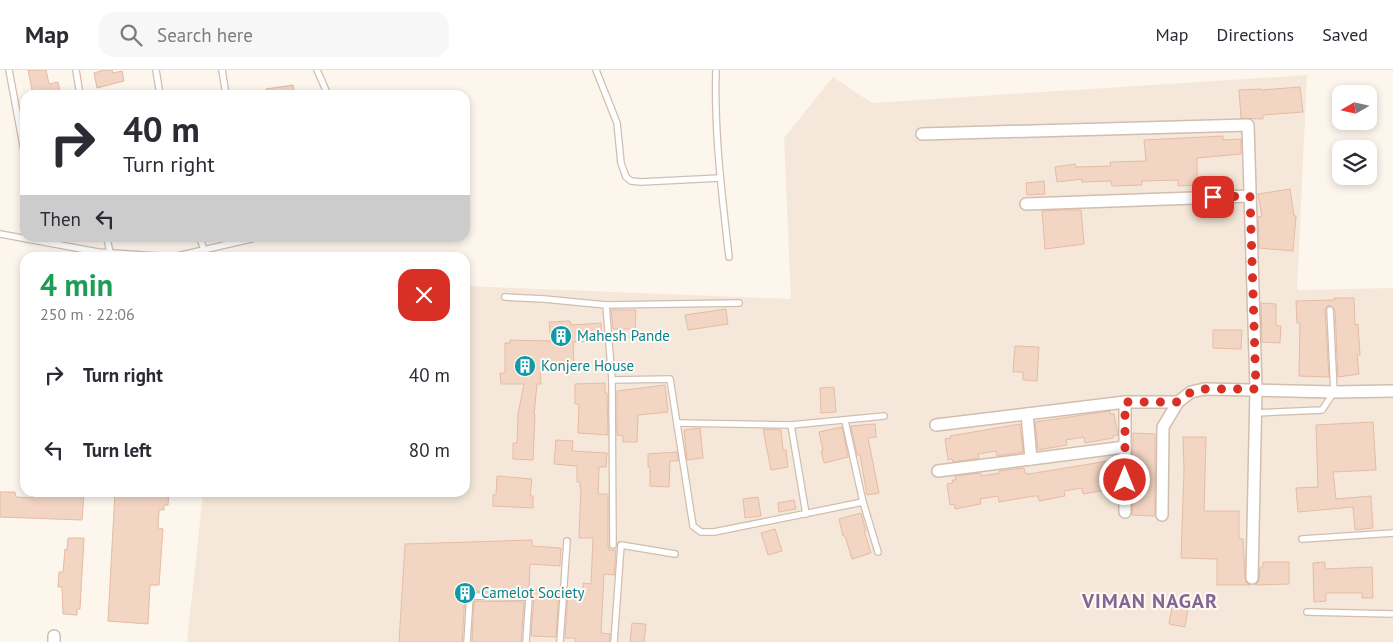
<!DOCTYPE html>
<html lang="en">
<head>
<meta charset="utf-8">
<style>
  body { margin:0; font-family:"PT Sans",sans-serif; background:#f7f7f7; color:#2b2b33; height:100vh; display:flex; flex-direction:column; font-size:19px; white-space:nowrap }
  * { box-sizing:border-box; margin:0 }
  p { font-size:16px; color:#7c7c81 }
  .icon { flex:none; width:28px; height:28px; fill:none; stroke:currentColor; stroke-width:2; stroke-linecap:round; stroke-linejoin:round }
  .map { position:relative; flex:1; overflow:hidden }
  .details { position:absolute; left:20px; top:182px; width:450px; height:245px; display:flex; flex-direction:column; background:#fff; border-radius:15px; box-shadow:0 2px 8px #0003 }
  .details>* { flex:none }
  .guide { position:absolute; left:20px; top:20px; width:450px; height:152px; border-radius:15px; box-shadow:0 2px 8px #0003; background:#fff; color:#2b2b33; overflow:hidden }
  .needle { width:32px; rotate:261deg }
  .tools { position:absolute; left:1332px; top:15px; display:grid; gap:10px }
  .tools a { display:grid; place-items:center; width:45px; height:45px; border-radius:10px; background:#fff; box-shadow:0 2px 8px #0003; font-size:25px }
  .pin { position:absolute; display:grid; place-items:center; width:42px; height:42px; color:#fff; margin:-21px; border-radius:10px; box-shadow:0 2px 8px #0006 }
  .me { position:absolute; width:55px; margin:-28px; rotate:0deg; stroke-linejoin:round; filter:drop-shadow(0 0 4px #0008) }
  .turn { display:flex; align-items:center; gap:18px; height:105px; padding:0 20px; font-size:22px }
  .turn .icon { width:65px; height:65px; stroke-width:2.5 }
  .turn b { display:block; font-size:35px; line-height:42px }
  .then { display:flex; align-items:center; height:48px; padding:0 20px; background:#0003; gap:10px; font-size:19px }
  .round { display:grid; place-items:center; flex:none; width:52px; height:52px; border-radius:15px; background:#f7f7f7 }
  .summary { display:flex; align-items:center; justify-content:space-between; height:85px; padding:0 20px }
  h1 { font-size:30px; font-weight:700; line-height:38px; color:#1e9e55 }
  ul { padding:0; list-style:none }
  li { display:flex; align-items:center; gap:15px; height:75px; padding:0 20px }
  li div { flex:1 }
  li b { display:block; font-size:19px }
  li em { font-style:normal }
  header { display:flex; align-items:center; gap:30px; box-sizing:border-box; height:70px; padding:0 25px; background:#fff; border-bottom:1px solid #e1e1e2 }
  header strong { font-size:24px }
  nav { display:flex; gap:28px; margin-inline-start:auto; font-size:18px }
  .search { width:350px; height:45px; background:#f7f7f7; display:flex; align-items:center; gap:12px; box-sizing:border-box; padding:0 18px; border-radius:15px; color:#7c7c81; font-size:19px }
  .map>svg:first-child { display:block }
  .residential { fill:#f5e8da }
  .building { fill:#f3d5c3; stroke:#e6bba3 }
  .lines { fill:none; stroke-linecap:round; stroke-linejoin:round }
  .lane-casing { stroke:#d1beb0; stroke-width:8 }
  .street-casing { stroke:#d1beb0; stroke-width:14 }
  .lane { stroke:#fff; stroke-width:5.5 }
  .street { stroke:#fff; stroke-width:11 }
  .route { stroke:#d93025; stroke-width:9; stroke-dasharray:0 16.2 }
  .labels { text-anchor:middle; stroke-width:4; stroke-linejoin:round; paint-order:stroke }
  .culture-label { font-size:15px; fill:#0d838f; stroke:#fffaf3; text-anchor:start }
  .district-label { font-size:20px; font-weight:bold; letter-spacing:1px; fill:#846695; stroke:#fffaf3 }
</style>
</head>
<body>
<header>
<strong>Map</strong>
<div class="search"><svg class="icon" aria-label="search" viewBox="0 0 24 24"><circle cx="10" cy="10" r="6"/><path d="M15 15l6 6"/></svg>Search here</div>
<nav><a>Map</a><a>Directions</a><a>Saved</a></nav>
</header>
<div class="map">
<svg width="1393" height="572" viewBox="0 0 1393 572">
  <rect width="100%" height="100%" fill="#fdf6ec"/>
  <polygon class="residential" points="1307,5 1297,220 1393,218 1393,572 187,572 203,423 465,422 465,216 791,229 784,68 833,7 872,33"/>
  <g class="building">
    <polygon points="28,0 46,0 49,14 58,12 60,22 48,25 33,25"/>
    <polygon points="104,0 112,0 113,3 122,1 124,11 97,18 94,3"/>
    <polygon points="293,15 295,25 266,25 266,19"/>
    <polygon points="1300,17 1303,42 1263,45 1263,49 1241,48 1239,20 1261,19 1261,20"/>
    <polygon points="1223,66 1223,70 1241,69 1241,84 1197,88 1197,115 1178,116 1178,110 1142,111 1142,115 1112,116 1111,111 1082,112 1082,109 1057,112 1055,97 1075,94 1076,97 1111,96 1110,92 1146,91 1144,70"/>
    <polygon points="1044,111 1045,124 1027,125 1026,113"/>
    <polygon points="1290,119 1294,146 1296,146 1293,181 1259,178 1258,147 1262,146 1258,124"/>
    <polygon points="1061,140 1081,140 1084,174 1045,179 1042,141"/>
    <polygon points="1334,228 1354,228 1355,255 1358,254 1360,285 1357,285 1359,304 1338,307 1335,240 1330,235 1327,236 1325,240 1329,307 1299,306 1300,253 1297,253 1296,231 1334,230"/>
    <polygon points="1261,233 1276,234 1276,256 1281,256 1280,273 1262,272"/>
    <polygon points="726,239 728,254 688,260 685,245"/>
    <polygon points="611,240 636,240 635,259 613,259"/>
    <polygon points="570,251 571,255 601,253 602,271 573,272 574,293 540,297 541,314 537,314 534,344 535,344 533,390 513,389 513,373 517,373 518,344 524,314 501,314 500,303 505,303 505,273 510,273 510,270 551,271 549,252"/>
    <polygon points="1213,260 1242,260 1241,279 1213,278"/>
    <polygon points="1015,276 1039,277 1037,311 1023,310 1023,302 1013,302"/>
    <polygon points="605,313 605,323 607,323 608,365 578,363 579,334 575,334 575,314"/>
    <polygon points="665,315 668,342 638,345 637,372 623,372 623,366 617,365 617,321"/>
    <polygon points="834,317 836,342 821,343 820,318"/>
    <polygon points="1110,341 1110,344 1114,344 1118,365 1113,366 1113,368 1085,373 1084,367 1066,370 1067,375 1038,380 1035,352"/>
    <polygon points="1373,352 1376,400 1333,402 1336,429 1371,426 1373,458 1355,460 1353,437 1298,442 1296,418 1318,417 1316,355"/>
    <polygon points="875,354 876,367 868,368 879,423 867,425 860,385 857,385 851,356"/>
    <polygon points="1020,354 1023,382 997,386 996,381 978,384 979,388 953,392 952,389 948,390 945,369 951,368 950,366"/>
    <polygon points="842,357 848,387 824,393 821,381 823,381 819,362"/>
    <polygon points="700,358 703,388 687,390 684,360"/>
    <polygon points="763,359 781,360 783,380 786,380 788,397 771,400"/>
    <polygon points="1133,363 1155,364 1155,446 1132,445"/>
    <polygon points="1183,367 1206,367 1204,441 1239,441 1239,469 1243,469 1245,508 1246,512 1250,515 1217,515 1217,489 1181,488 1184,401"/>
    <polygon points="556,370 573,371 572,381 607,383 606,397 599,397 598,424 608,424 608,476 609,480 616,480 614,505 604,504 601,563 610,564 609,572 575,572 575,568 565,568 568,523 583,523 583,513 591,514 593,468 579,468 581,417 580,417 580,412 577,412 577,396 554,394"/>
    <polygon points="677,382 678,391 670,391 669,417 650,416 650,397 648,397 648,384"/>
    <polygon points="1108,391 1109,395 1112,395 1116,416 1111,417 1111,419 1083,424 1082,418 1064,421 1065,426 1039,431 1038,426 1034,426 999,432 998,426 980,429 981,434 955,439 954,434 950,435 947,414 953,413 952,410 956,410 955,406 981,403 981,406 1000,403 999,401 1024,398 1025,403 1029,404"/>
    <polygon points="497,406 532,409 530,426 533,426 533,438 493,436 493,425 496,425"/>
    <polygon points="0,422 15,422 16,427 32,428 33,422 84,422 82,450 0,447"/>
    <polygon points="115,422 169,422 168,435 164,435 164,440 159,440 158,458 163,459 159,515 150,515 148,554 108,551"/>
    <polygon points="758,427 761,446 745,448 743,429"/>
    <polygon points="794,430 796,439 779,442 778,433"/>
    <polygon points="861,443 866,461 864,461 871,483 852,489 845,466 843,466 839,449"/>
    <polygon points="775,459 782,481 768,485 761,463"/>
    <polygon points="68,468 84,468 80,539 77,539 77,545 63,544 62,517 58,517 59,502 63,502 65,479 67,480"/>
    <polygon points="532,470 532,476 561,478 560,496 530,494 529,519 559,521 556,567 531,566 534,527 531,523 470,521 465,526 462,572 399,572 405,474"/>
    <polygon points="1263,492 1289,492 1289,514 1255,515 1259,511 1260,497 1263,497"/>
    <polygon points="1325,492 1325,499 1372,497 1373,528 1362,528 1362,523 1326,523 1326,531 1314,532 1313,493"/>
    <polygon points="474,531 524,532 521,572 472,572"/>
    <polygon points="1173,531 1189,533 1185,557 1169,554"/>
    <polygon points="632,553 646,554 644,572 630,572"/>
  </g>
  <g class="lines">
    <g class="lane-casing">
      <g id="lane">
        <polyline points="9,0 25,86"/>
        <polyline points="76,0 80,25"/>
        <polyline points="156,0 160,25"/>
        <polyline points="222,0 226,25"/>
        <polyline points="317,0 328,25"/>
        <polyline points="596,0 617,53 621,93 626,107 631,111 641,112 720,108"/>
        <path d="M716,0C714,63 722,125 729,187"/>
        <polyline points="0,164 98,182 173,187 255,168"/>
        <polyline points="107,168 110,183"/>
        <polyline points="200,168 204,180"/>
        <polyline points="505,227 544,229 606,235 739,233"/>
        <polyline points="606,235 612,310 613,475"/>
        <polyline points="612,310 670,309 693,456 701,462 714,462 863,432"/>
        <polyline points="1256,343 1322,340 1334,322 1330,240"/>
        <polyline points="845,351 863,432 878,482"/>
        <polyline points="677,353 791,355 884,346"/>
        <polyline points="791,355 806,444"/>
        <polyline points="1302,469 1393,463"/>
        <polyline points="1307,542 1393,544"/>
        <polyline points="467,572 470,526 529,527 526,572"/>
        <polyline points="560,572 567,471"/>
        <polyline points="614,572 621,475 675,484"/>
      </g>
    </g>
    <g class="street-casing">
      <g id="street">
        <polyline points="922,64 1248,55 1256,319 1252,508"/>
        <polyline points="1026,134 1250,126"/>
        <polyline points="1027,344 1031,389"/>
        <polyline points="936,355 1125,332"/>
        <polyline points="938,401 1125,377"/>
        <polyline points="1125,442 1125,332 1178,332"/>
        <polyline points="1162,445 1163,357 1178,332 1191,322 1204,319 1334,322 1393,321"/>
        <polyline points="54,572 54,566"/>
      </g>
    </g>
    <use href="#lane" class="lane"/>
    <use href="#street" class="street"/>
  </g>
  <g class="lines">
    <polyline class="route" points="1125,410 1125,332 1178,332 1191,322 1204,319 1256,319 1250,126 1213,127"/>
  </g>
  <defs>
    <g id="building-disc" transform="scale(1.125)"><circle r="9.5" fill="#0f9aa8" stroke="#fffaf3"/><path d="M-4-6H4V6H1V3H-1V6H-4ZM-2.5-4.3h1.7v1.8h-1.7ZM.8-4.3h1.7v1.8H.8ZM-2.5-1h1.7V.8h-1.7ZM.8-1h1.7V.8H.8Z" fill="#fff"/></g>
  </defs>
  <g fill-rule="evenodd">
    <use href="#building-disc" x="561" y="266"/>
    <use href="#building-disc" x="525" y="296"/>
    <use href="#building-disc" x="465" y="523"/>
  </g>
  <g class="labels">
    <g class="culture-label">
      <text x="577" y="271">Mahesh Pande</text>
      <text x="541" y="301">Konjere House</text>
      <text x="481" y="528">Camelot Society</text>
    </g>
    <g class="district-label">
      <text x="1150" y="538">VIMAN NAGAR</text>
    </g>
  </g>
</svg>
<div class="tools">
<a><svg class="needle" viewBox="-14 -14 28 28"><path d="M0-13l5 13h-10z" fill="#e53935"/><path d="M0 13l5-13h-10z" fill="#7c7c81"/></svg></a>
<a><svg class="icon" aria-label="layers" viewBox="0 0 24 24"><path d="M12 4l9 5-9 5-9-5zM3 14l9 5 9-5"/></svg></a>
</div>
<div class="pin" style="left:1213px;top:127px;background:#d93025"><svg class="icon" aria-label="arrive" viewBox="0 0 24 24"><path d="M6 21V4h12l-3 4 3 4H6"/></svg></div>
<svg class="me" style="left:1125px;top:410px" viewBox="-20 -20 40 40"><circle r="17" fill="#d93025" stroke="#fff" stroke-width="3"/><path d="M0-11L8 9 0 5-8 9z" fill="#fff"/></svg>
<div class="guide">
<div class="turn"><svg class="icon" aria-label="right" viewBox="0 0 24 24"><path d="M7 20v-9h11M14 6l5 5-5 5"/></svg><div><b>40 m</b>Turn right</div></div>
<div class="then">Then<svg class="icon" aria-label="left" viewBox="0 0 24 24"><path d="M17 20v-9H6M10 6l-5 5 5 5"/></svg></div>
</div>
<section class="details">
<div class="summary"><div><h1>4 min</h1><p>250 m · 22:06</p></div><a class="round" style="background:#d93025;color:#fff"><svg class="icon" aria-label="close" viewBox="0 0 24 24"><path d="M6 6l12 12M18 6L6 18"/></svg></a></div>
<ul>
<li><svg class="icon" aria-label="right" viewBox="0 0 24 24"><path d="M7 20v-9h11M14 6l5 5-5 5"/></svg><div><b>Turn right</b></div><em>40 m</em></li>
<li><svg class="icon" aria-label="left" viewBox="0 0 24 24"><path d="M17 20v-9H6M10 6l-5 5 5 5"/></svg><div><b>Turn left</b></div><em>80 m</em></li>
</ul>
</section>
</div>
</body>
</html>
